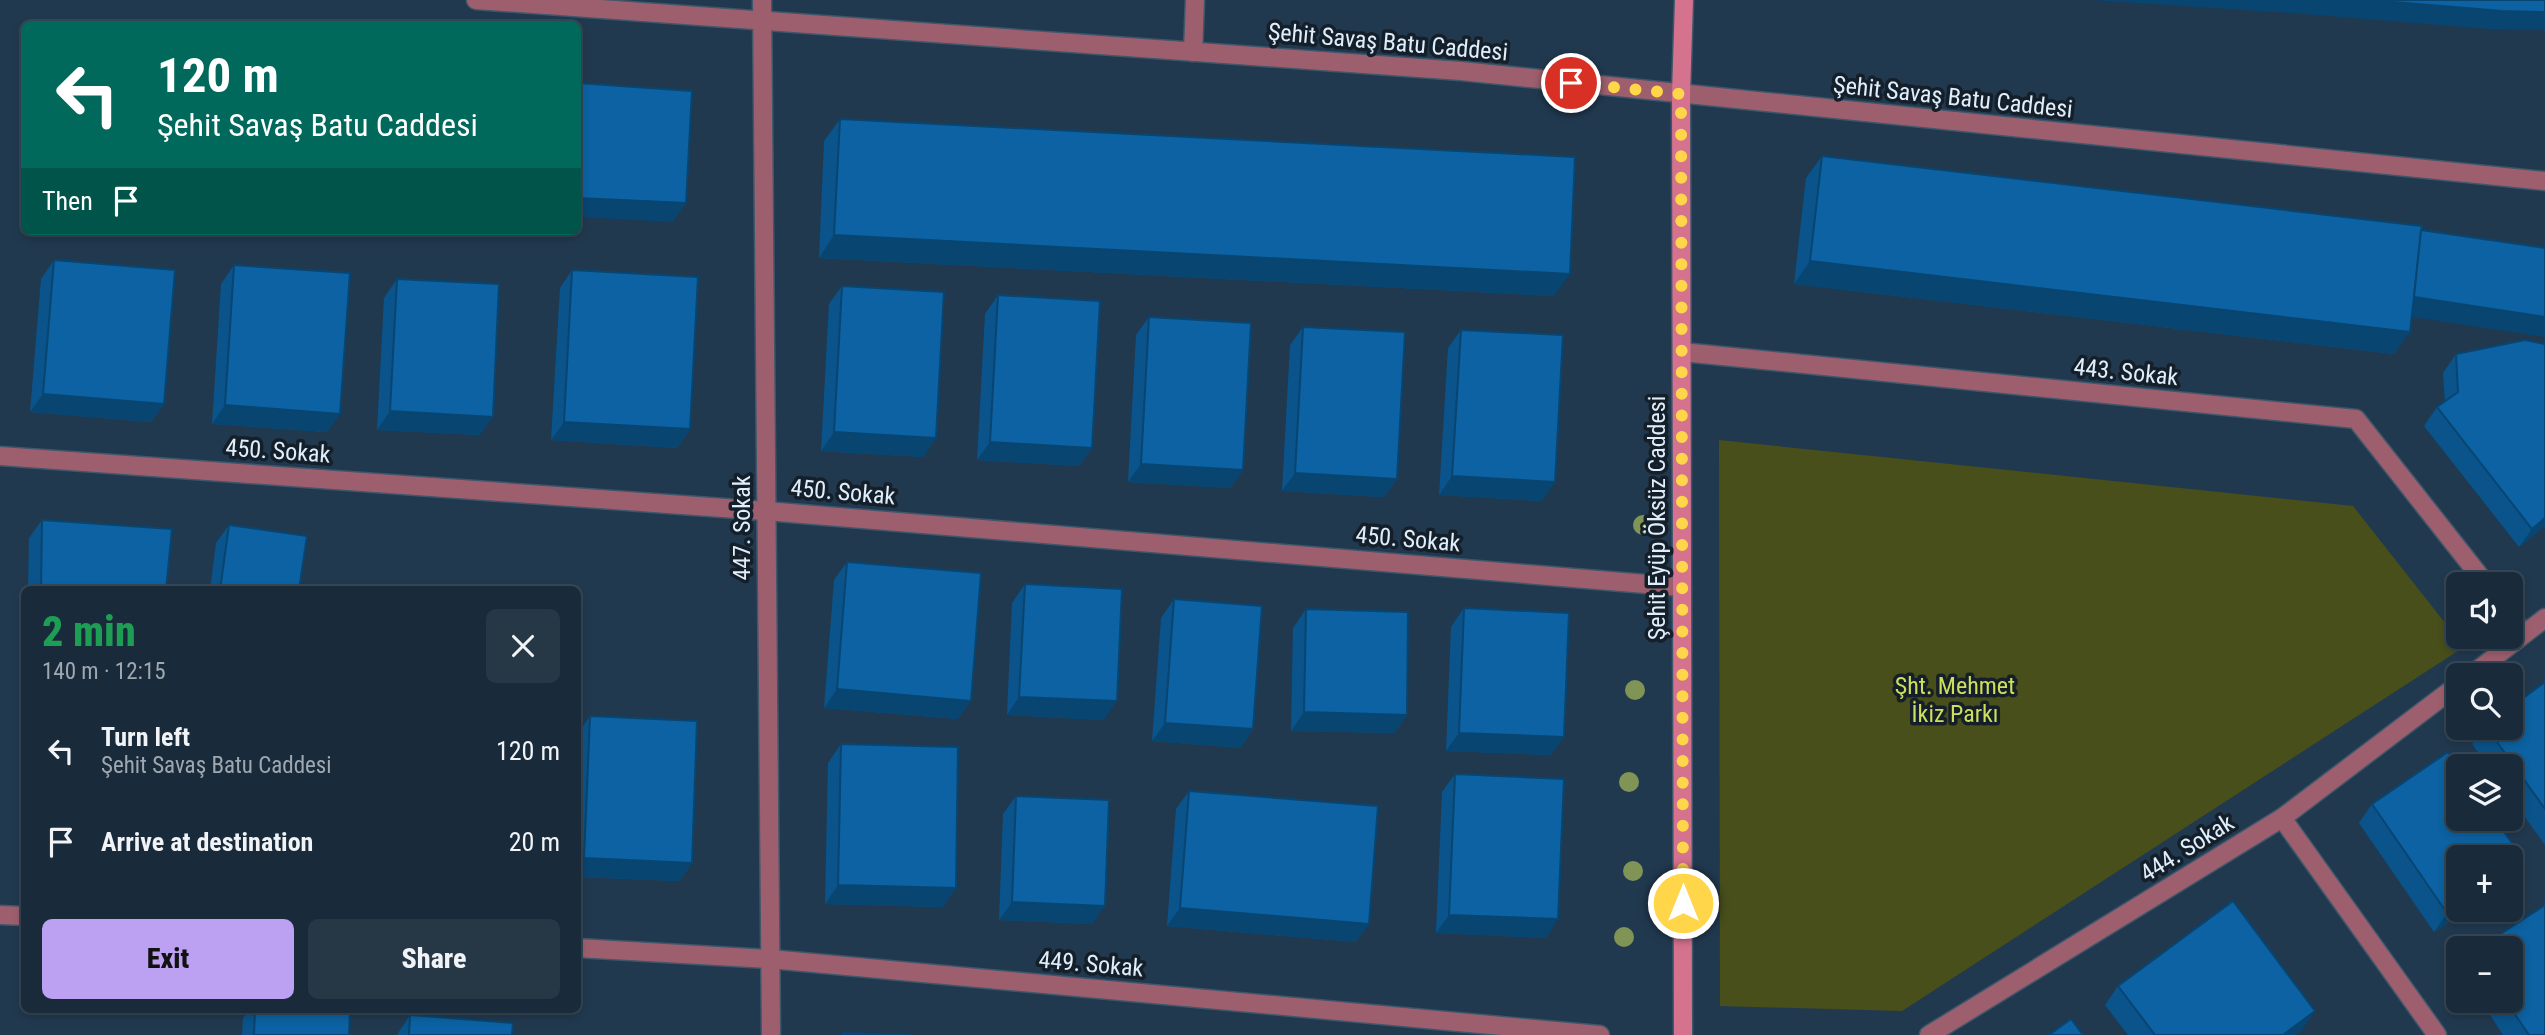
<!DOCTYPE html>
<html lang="en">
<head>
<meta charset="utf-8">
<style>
  body { margin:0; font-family:"Roboto Condensed",sans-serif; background:#263746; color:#f1f3f6; height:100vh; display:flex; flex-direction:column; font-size:26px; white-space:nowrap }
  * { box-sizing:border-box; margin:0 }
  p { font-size:23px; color:#9fa7af }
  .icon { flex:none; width:38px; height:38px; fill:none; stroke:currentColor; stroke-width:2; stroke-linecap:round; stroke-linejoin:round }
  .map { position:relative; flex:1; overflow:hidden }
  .details { position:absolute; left:21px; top:586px; width:560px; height:427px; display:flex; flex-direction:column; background:#192b3b; border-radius:10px; box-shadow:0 4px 10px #0003,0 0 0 2px #374755 }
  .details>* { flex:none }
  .guide { position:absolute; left:21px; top:21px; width:560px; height:214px; border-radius:10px; box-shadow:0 4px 10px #0003,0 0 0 2px #374755; background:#00695c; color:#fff; overflow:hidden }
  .buttons { position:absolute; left:2446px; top:572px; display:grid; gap:14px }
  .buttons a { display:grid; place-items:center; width:77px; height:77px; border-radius:10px; background:#192b3b; box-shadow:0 4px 10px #0003,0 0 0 2px #374755; font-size:35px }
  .pin { position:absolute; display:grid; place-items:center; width:60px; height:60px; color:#fff; margin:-30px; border:4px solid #fff; border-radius:50%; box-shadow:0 2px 7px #0007 }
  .me { position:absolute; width:77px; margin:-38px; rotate:0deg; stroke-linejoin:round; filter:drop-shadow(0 0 5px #0008) }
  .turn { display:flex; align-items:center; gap:24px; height:147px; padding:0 21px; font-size:32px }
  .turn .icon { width:91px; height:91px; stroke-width:2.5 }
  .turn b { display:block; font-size:49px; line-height:60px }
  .then { display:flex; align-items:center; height:66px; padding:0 21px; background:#0003; gap:14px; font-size:26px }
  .round { display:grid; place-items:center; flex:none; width:74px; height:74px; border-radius:10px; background:#263746 }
  .overview { display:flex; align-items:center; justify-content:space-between; height:119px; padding:0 21px }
  h1 { font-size:42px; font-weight:800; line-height:52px; color:#1e9e55 }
  .primary-button { display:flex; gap:14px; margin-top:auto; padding:14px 21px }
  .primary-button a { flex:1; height:80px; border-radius:10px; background:#bca0f2; color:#111; font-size:28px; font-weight:800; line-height:80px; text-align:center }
  .primary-button a+a { background:#263746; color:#f1f3f6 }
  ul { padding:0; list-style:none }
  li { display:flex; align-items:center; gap:21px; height:91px; padding:0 21px }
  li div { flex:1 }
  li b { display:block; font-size:26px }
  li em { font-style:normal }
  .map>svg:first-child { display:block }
  .green { fill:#484f1b }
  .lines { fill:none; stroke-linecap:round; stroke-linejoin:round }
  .street-casing { stroke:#3f566b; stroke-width:21 }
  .secondary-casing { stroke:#3f566b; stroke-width:21 }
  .street { stroke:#9d5f6e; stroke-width:18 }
  .secondary { stroke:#d5728d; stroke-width:18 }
  .tree { fill:#809456 }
  .wall { fill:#0a548b }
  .shaded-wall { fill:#084571 }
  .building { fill:#0c62a2; stroke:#084571; stroke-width:2 }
  .route { stroke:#ffd54a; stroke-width:12; stroke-dasharray:0 21.6 }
  .labels { text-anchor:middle; stroke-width:7; stroke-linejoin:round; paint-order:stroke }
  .street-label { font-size:24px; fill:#dfeefc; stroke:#151f29 }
  .park-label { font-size:24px; fill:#cedf5c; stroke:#151f29 }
</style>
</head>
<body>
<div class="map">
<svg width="2545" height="1035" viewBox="0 0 2545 1035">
  <rect width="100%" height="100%" fill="#21394f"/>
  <polygon class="green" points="1719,440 2353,506 2464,647 1902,1011 1720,1006"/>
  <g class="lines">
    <g class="street-casing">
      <g id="street">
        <polyline points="476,0 1461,71 2545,181"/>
        <polyline points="762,0 771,1035"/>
        <polyline points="1193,52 1195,0"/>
        <polyline points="1682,352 2356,419 2486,584"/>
        <polyline points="0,456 766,511 1682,587"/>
        <polyline points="2511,617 2524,634"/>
        <polyline points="2470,676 2545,618"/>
        <polyline points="2282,818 2437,1035"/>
        <polyline points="0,915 24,916"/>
        <polyline points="578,948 770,959 1600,1035"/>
        <polyline points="1929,1035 2282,818 2459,684"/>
      </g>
    </g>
    <g class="secondary-casing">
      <polyline id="secondary" points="1683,1035 1681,94 1684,0"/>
    </g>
    <use href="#street" class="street"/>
    <use href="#secondary" class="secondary"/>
  </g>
  <g class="tree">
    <circle cx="1643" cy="525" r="10"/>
    <circle cx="1635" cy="690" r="10"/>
    <circle cx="1629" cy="782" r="10"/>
    <circle cx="1633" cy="871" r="10"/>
    <circle cx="1624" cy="937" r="10"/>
  </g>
  <g class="wall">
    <polygon points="24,96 24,193 19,192"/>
    <polygon points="840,119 1554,296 819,258 824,141"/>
    <polygon points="1822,156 2412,317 2394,354 1794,284 1806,178"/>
    <polygon points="54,260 164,404 151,422 30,412 41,279"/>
    <polygon points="234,265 340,414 327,432 212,424 221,284"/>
    <polygon points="572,270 690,429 677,448 551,440 560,288"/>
    <polygon points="397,279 480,435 377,430 384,298"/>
    <polygon points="842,286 936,438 923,457 821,451 829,304"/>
    <polygon points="998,295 1092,448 1079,466 977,460 985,314"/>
    <polygon points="1149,317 1243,470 1230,488 1128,482 1136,335"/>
    <polygon points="1303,327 1397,479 1384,497 1282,491 1290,345"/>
    <polygon points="1461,330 1542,501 1439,495 1448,348"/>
    <polygon points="2456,354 2545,526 2519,547 2424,426 2437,407 2445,402 2443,373"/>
    <polygon points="42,520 166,590 28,590 29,538"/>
    <polygon points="229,525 299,590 210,590 216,543"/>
    <polygon points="847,562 958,719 824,708 834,580"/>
    <polygon points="1025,584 1104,720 1007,715 1012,603"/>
    <polygon points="1174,599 1241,748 1152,741 1161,618"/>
    <polygon points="1464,608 1551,755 1446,751 1451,627"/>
    <polygon points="1306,609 1407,715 1394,733 1291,731 1293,628"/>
    <polygon points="2545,682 2545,845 2511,798 2511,766 2488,766 2472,744 2484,728 2511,728"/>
    <polygon points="590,716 692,863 679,881 578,877 578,734"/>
    <polygon points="841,744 943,907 825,904 828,763"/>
    <polygon points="1455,774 1546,938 1436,933 1442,792"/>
    <polygon points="1189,791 1356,942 1167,926 1176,809"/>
    <polygon points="1016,796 1092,924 999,920 1003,814"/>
    <polygon points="2372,804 2524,860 2511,878 2511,858 2459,910 2466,910 2434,932 2359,823"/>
    <polygon points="2118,986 2302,1030 2295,1035 2128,1035 2105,1005"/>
    <polygon points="2481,1001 2511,1001 2545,1035 2503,1035"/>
    <polygon points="249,1010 350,1010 349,1035 242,1035 243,1018"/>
    <polygon points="410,1015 512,1035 397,1035"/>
  </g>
  <g class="shaded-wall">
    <polygon points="2090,0 2370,0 2545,12 2545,30 2489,29 2292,13"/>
    <polygon points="24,185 24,193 19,192"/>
    <polygon points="578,198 686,203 673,222 578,217"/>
    <polygon points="834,235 1570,274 1554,296 819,258"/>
    <polygon points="1810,261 2410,332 2394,354 1794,284"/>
    <polygon points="2412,297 2545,317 2545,337 2399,315"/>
    <polygon points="43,394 164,404 151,422 30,412"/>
    <polygon points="225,405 340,414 327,432 212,424"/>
    <polygon points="390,411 493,417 480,435 377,430"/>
    <polygon points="564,422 690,429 677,448 551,440"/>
    <polygon points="834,432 936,438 923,457 821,451"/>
    <polygon points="990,442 1092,448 1079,466 977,460"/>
    <polygon points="1141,464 1243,470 1230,488 1128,482"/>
    <polygon points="1295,473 1397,479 1384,497 1282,491"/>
    <polygon points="1452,476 1555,482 1542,501 1439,495"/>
    <polygon points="2545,518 2545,526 2519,547 2532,529"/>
    <polygon points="837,689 971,701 958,719 824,708"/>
    <polygon points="1019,697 1117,701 1104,720 1007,715"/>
    <polygon points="1304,712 1407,715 1394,733 1291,731"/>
    <polygon points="1165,723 1253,729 1241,748 1152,741"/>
    <polygon points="1459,733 1564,737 1551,755 1446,751"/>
    <polygon points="584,858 692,863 679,881 578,877 578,868"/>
    <polygon points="2524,860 2511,878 2511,869"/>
    <polygon points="838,885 956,888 943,907 825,904"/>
    <polygon points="1012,902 1105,906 1092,924 999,920"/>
    <polygon points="2459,905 2459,910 2466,910 2434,932 2447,913"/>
    <polygon points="1180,908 1369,924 1356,942 1167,926"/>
    <polygon points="1449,915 1558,919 1546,938 1436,933"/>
    <polygon points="2315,1011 2302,1030 2295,1035 2283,1035"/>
  </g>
  <g class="building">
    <polygon points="2370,0 2545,0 2545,12 2502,11"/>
    <polygon points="578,83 692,91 686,203 578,198"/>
    <polygon points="840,119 1575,157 1570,274 834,235"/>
    <polygon points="1822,156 2422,226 2410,332 1810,261"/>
    <polygon points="2421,230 2545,248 2545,317 2414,297"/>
    <polygon points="54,260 175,270 164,404 43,394"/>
    <polygon points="234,265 350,273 340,414 225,405"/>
    <polygon points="572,270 698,277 690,429 564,422"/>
    <polygon points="397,279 499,284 493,417 390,411"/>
    <polygon points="842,286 944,292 936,438 834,432"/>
    <polygon points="998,295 1100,301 1092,448 990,442"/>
    <polygon points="1149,317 1251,323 1243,470 1141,464"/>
    <polygon points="1303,327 1405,332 1397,479 1295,473"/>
    <polygon points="1461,330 1563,335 1555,482 1452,476"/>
    <polygon points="2525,340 2545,344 2545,518 2532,529 2437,407 2458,392 2456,354"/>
    <polygon points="42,520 172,529 166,590 41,590"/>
    <polygon points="229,525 307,536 299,590 220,590"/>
    <polygon points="847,562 981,573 971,701 837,689"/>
    <polygon points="1025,584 1122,589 1117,701 1019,697"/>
    <polygon points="1174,599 1262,606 1253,729 1165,723"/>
    <polygon points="1464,608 1569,613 1564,737 1459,733"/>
    <polygon points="1306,609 1408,612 1407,715 1304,712"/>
    <polygon points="2545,682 2545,809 2487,728 2511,728 2511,707"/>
    <polygon points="590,716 697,721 692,863 584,858"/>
    <polygon points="841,744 958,747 956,888 838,885"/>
    <polygon points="2448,752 2459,767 2459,819 2495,819 2524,860 2511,869 2511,858 2459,858 2459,905 2447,913 2372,804"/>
    <polygon points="1455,774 1564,779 1558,919 1449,915"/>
    <polygon points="1189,791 1378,806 1369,924 1180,908"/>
    <polygon points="1016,796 1109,800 1105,906 1012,902"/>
    <polygon points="2233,901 2315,1011 2283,1035 2155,1035 2118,986"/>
    <polygon points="2545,905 2545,1035 2529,1035 2506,1001 2511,1001 2511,948 2479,948"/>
    <polygon points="255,1010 350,1010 349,1035 254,1035"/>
    <polygon points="410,1015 513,1023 512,1035 409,1035"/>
    <polygon points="2071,1019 2083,1035 2049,1035"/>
    <polygon points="843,1033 910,1035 843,1035"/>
  </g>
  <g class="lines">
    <polyline class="route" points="1571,83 1681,94 1683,903"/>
  </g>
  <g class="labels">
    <g class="street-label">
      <text transform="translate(1388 42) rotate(5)" y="8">Şehit Savaş Batu Caddesi</text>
      <text transform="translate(1953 97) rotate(6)" y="8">Şehit Savaş Batu Caddesi</text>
      <text transform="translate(2126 372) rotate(6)" y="8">443. Sokak</text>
      <text transform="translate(278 451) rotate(4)" y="8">450. Sokak</text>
      <text transform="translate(843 492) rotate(5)" y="8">450. Sokak</text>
      <text transform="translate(1657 518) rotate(-90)" y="8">Şehit Eyüp Öksüz Caddesi</text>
      <text transform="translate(742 528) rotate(-90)" y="8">447. Sokak</text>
      <text transform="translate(1408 539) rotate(5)" y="8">450. Sokak</text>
      <text transform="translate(2187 848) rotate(-32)" y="8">444. Sokak</text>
      <text transform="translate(1091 964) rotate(5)" y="8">449. Sokak</text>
    </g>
    <g class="park-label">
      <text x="1955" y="694">Şht. Mehmet<tspan x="1955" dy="28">İkiz Parkı</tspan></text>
    </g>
  </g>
</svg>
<div class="buttons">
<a><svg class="icon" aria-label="sound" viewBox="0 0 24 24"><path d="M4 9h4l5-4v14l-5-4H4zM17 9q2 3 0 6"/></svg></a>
<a><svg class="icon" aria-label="search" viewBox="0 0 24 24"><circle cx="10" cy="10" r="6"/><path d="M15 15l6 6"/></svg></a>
<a><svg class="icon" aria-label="layers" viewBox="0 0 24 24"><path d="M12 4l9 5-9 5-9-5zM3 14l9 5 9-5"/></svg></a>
<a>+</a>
<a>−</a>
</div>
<div class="pin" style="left:1571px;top:83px;background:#d93025"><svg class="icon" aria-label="arrive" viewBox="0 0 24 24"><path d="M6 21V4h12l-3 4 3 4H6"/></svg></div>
<svg class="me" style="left:1683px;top:903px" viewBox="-20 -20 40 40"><circle r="17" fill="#ffd54a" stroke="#fff" stroke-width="3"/><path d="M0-11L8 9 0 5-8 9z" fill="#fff"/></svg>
<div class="guide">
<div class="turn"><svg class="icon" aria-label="left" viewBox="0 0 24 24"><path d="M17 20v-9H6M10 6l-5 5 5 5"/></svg><div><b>120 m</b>Şehit Savaş Batu Caddesi</div></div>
<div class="then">Then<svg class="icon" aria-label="arrive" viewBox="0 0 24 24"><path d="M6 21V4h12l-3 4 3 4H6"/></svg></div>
</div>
<section class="details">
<div class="overview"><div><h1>2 min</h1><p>140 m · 12:15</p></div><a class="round"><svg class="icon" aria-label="close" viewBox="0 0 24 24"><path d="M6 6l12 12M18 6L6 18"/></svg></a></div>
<ul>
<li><svg class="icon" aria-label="left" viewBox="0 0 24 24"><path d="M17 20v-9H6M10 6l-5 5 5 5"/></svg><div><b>Turn left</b><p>Şehit Savaş Batu Caddesi</p></div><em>120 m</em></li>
<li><svg class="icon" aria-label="arrive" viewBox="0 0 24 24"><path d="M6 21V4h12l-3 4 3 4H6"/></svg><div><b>Arrive at destination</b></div><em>20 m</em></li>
</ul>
<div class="primary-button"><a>Exit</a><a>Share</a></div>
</section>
</div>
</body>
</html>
